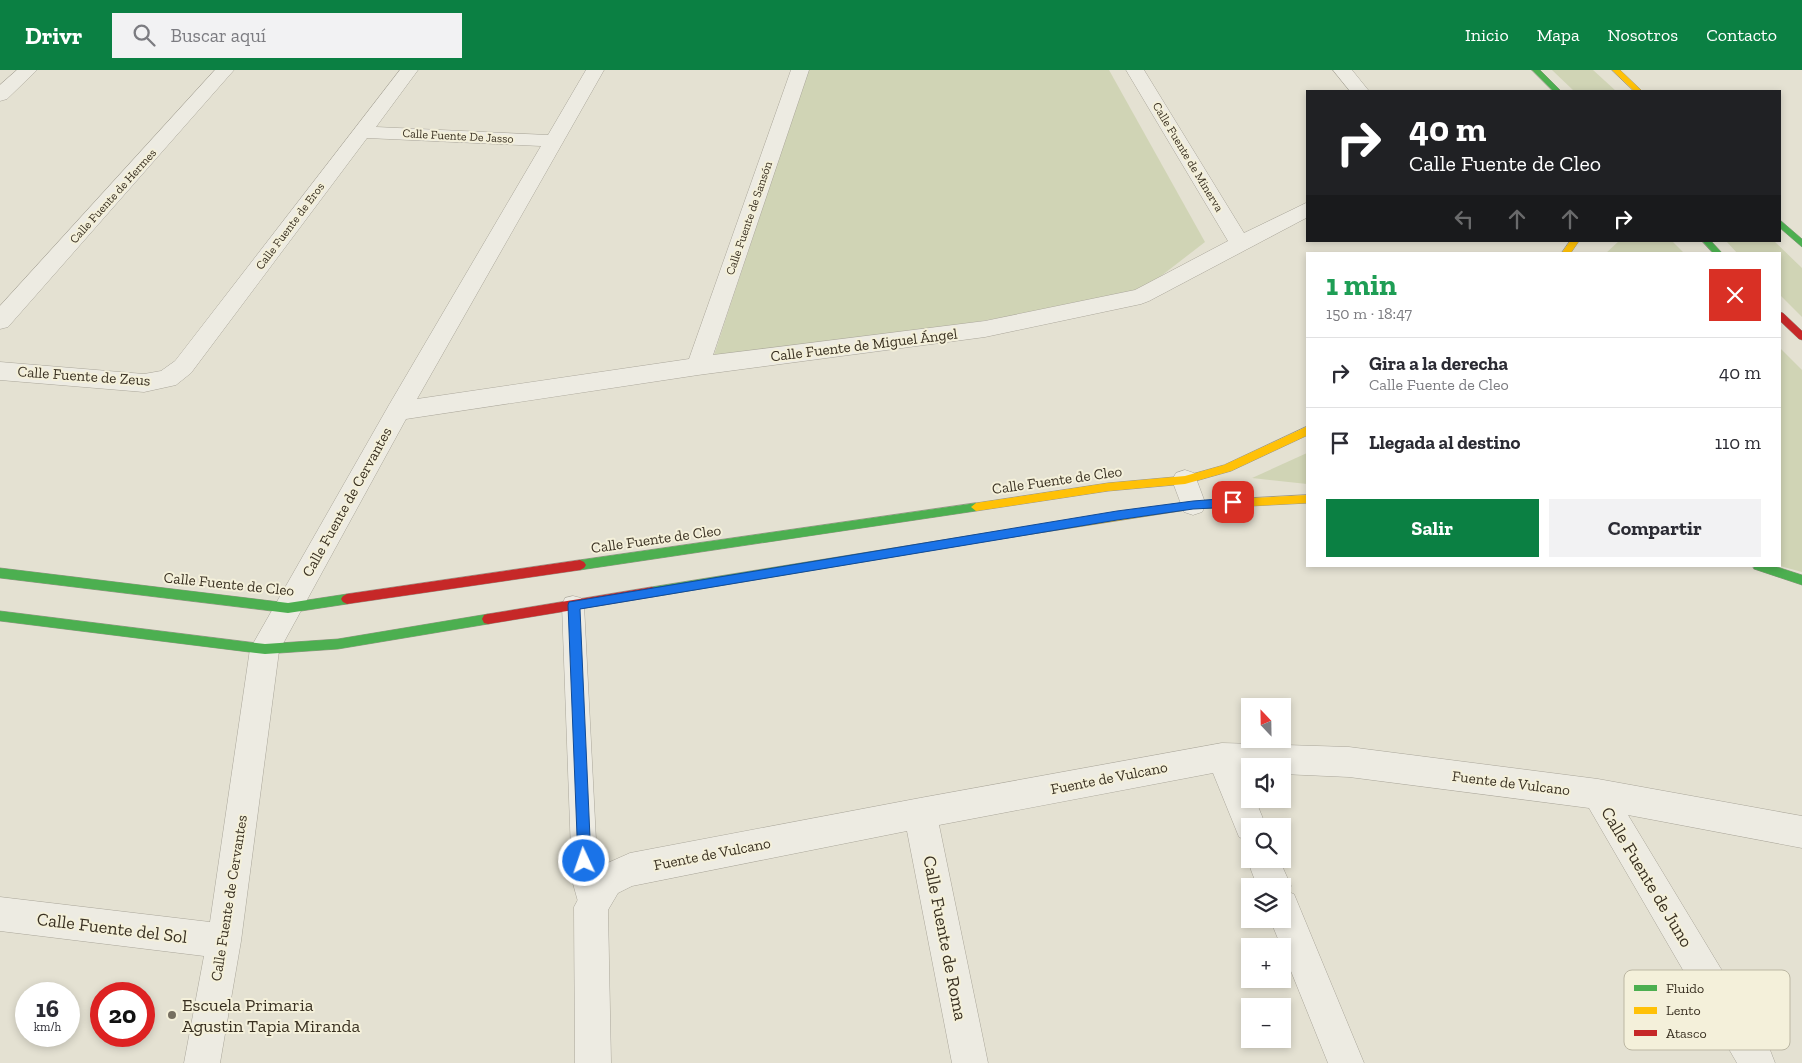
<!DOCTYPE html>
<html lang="es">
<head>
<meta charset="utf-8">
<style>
  body { margin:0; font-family:"Zilla Slab",serif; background:#f2f2f3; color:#2b2b33; height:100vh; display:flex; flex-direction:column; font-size:19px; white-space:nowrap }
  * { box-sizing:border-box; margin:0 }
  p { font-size:16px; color:#7c7c81 }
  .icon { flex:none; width:28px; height:28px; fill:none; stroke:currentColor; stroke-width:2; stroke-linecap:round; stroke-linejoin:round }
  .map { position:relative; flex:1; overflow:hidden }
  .panel { position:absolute; left:1306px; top:182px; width:475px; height:315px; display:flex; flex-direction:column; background:#fff; border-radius:0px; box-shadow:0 2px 8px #0003 }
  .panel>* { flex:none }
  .hud { position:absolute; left:1306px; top:20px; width:475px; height:152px; border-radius:0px; box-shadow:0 2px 8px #0003; background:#202124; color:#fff; overflow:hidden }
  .needle { width:32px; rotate:338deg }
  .tools { position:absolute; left:1241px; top:628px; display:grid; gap:10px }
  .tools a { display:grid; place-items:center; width:50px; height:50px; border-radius:0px; background:#fff; box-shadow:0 2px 8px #0003; font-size:25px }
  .speed { position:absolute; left:15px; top:912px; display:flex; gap:10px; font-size:25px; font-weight:700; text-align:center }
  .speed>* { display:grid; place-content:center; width:65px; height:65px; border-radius:50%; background:#fff; box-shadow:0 2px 8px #0003; line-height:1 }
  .speed small { font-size:12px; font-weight:400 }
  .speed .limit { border:8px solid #d22; background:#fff; color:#111 }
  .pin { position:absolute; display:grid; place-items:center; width:42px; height:42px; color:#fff; margin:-21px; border-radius:10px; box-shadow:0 2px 8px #0006 }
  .me { position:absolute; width:55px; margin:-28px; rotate:357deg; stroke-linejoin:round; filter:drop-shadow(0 0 4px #0008) }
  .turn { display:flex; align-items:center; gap:18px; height:105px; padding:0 20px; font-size:22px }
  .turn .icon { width:65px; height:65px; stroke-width:2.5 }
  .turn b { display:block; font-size:35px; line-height:42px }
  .lanes { display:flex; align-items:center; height:48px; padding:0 20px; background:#0003; justify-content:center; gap:25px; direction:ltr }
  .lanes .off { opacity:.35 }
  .round { display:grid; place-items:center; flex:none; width:52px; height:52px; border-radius:0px; background:#f2f2f3 }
  .summary { display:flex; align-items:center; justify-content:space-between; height:85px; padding:0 20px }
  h1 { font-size:30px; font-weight:700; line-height:38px; color:#1e9e55 }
  .cta { display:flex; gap:10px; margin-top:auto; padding:10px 20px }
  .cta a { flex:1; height:58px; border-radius:0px; background:#0b8043; color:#fff; font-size:20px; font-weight:700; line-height:58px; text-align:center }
  .cta a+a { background:#f2f2f3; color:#2b2b33 }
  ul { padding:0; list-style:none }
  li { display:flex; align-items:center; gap:15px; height:70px; padding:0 20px; border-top:1px solid #e1e1e2 }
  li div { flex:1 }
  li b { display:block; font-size:19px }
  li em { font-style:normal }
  header { display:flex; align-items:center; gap:30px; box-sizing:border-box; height:70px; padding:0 25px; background:#0b8043; color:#fff }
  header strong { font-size:24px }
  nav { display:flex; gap:28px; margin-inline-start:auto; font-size:18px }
  .search { width:350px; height:45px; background:#f2f2f3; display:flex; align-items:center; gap:12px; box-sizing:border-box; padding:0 18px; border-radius:0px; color:#7c7c81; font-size:19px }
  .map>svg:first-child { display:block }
  .green { fill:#d0d4b5 }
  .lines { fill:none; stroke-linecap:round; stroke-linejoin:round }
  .lane-casing { stroke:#aaa69a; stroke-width:1 }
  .street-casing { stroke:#aaa69a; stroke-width:1 }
  .fast-casing { stroke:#9a968a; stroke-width:1 }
  .slow-casing { stroke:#9a968a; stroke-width:1 }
  .jam-casing { stroke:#9a968a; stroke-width:1 }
  .lane { fill:#edebe2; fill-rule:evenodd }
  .street { fill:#edebe2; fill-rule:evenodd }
  .fast { fill:#4caf50; fill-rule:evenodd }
  .slow { fill:#ffc107; fill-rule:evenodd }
  .jam { fill:#c62828; fill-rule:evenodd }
  .route { fill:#1a73e8; stroke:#114b97 }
  .poi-dot { fill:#766f60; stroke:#f4f0da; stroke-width:2 }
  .labels { text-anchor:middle; stroke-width:4; stroke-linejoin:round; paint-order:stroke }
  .far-street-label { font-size:12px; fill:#3a3122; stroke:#f4f0da }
  .street-label { font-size:15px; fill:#3a3122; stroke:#f4f0da }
  .near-street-label { font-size:18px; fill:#3a3122; stroke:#f4f0da }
  .near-poi-label { font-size:18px; fill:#3a3122; stroke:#f4f0da; text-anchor:start }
  .key { fill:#f4f0da; stroke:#bcb7a3; stroke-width:1 }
  .key-label { font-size:14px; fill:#3a3122 }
</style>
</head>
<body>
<header>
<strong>Drivr</strong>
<div class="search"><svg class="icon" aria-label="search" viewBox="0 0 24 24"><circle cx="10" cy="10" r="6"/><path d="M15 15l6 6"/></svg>Buscar aquí</div>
<nav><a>Inicio</a><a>Mapa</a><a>Nosotros</a><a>Contacto</a></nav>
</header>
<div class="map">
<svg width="1802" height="993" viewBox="0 0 1802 993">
  <rect width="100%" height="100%" fill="#e4e1d2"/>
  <g class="green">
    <polygon points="808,0 1109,0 1205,172 1139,223 976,252 713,288"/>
    <polygon points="1552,0 1593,0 1616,21 1574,21"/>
    <polygon points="1619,171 1672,171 1685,184 1605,184"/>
    <polygon points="1726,171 1774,171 1802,198 1802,247 1780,225 1780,184 1738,184"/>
    <polygon points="1780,278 1802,300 1802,502 1780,496"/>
    <polygon points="1307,383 1307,414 1252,408"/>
  </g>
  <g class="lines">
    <g class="lane-casing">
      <polygon id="lane" points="573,526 581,528 584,535 598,810 604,837 600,846 591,850 582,846 572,810 562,535 565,528"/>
    </g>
    <g class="street-casing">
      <g id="street">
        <polygon points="17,0 37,0 7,29 0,31 0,15"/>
        <polygon points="215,0 234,0 8,257 0,259 0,236"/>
        <polygon points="400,0 418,0 376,57 548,65 586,0 604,0 417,329 689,289 791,0 809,0 713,285 985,251 1135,220 1228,171 1126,0 1144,0 1244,163 1308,132 1308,147 1149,231 1141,234 985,267 698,305 406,349 279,581 241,871 220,993 184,993 204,886 0,861 0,827 210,852 250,579 389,335 541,76 367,68 191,303 176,315 144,322 0,310 0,292 144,304 161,301 175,291"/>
        <polygon points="1333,0 1352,0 1369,21 1350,21"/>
        <polygon points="1185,400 1194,403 1206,435 1202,442 1193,445 1184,442 1172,410 1176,403"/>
        <polygon points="1222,673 1349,677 1598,709 1802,746 1802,778 1628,745 1770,980 1775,993 1737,993 1589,738 1349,707 1282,704 1282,696 1250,696 1250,703 1244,702 1250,717 1250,729 1255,729 1266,756 1250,756 1250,772 1239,767 1213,703 939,755 988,993 952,993 907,761 632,816 618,823 608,840 611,993 575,993 574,837 594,799 630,783 920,728"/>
        <polygon points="1250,781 1250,789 1279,789 1291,816 1288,822 1294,824 1364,993 1328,993 1270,849 1282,849 1282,816 1257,816 1247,789"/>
      </g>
    </g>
    <g class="fast-casing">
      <g id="fast">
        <polygon points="1532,0 1540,0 1561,21 1553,21"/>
        <polygon points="1780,150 1802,169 1802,177 1780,158"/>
        <polygon points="1702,171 1711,171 1723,184 1714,184"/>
        <polygon points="976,433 981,437 976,441 580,500 576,498 574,495 576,492 580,490"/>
        <polygon points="1000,461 1004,462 1006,465 1004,468 1000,469 652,527 648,525 646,522 648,519 652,517"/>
        <polygon points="1753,496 1774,496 1802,505 1802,515 1754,499"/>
        <polygon points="0,498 288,533 347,524 351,526 353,529 351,532 347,534 288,543 0,508"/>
        <polygon points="0,541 265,574 338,569 488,544 492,545 494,549 492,553 488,554 338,579 265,584 0,551"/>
      </g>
    </g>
    <g class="slow-casing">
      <g id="slow">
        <polygon points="1612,0 1620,0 1642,21 1634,21"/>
        <polygon points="1570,171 1579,171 1570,184 1561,184"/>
        <polygon points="1308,356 1308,365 1231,401 1185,414 1108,421 976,441 971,437 976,433 1108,413 1185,406 1224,395"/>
        <polygon points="1308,425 1308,433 1193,439 1000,469 996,468 994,465 996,462 1000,461 1193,431"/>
      </g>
    </g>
    <g class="jam-casing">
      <g id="jam">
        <polygon points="1780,242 1783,243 1802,261 1802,270 1799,269 1780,251"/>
        <polygon points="580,490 584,492 586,495 584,498 580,500 347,534 343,532 341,529 343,526 347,524"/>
        <polygon points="652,517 656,519 658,522 656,525 652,527 488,554 484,553 482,549 484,545 488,544"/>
      </g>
    </g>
    <use href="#lane" class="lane"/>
    <use href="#street" class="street"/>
    <use href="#fast" class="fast"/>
    <use href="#slow" class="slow"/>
    <use href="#jam" class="jam"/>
  </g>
  <polygon class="route" points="1233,428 1238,432 1233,437 1193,439 1117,450 580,539 591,791 589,795 584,797 580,795 578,791 568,535 569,532 1117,441 1193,431"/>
  <circle class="poi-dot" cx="172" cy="945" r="5"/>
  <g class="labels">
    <g class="far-street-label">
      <text transform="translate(458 66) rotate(3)" y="4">Calle Fuente De Jasso</text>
      <text transform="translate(1188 87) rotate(59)" y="4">Calle Fuente de Minerva</text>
      <text transform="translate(113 126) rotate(-48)" y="4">Calle Fuente de Hermes</text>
      <text transform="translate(749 148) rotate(-71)" y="4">Calle Fuente de Sansón</text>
      <text transform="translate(290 156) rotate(-53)" y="4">Calle Fuente de Eros</text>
    </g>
    <g class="street-label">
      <text transform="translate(864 275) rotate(-7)" y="5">Calle Fuente de Miguel Ángel</text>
      <text transform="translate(84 306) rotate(4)" y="5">Calle Fuente de Zeus</text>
      <text transform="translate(1057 410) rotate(-8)" y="5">Calle Fuente de Cleo</text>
      <text transform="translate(347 432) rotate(-61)" y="5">Calle Fuente de Cervantes</text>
      <text transform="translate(656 469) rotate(-8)" y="5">Calle Fuente de Cleo</text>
      <text transform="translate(229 514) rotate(6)" y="5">Calle Fuente de Cleo</text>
      <text transform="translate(1109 708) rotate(-11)" y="5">Fuente de Vulcano</text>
      <text transform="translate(1511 713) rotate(7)" y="5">Fuente de Vulcano</text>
      <text transform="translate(712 784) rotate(-11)" y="5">Fuente de Vulcano</text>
      <text transform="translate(229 828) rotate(-81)" y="5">Calle Fuente de Cervantes</text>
    </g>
    <g class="near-street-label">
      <text transform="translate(1647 807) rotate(59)" y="6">Calle Fuente de Juno</text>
      <text transform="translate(112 858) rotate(7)" y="6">Calle Fuente del Sol</text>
      <text transform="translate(945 868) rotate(79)" y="6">Calle Fuente de Roma</text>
    </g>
    <g class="near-poi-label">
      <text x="182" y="941">Escuela Primaria<tspan x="182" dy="21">Agustin Tapia Miranda</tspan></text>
    </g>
  </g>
  <rect x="1624" y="900" width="166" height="80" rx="8" class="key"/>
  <rect x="1634" y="915" width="23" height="6" fill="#4caf50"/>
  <rect x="1634" y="937" width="23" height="7" fill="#ffc107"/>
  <rect x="1634" y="960" width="23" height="6" fill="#c62828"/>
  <g class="key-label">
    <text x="1666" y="923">Fluido</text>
    <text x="1666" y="945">Lento</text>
    <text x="1666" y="968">Atasco</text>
  </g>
</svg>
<div class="tools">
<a><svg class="needle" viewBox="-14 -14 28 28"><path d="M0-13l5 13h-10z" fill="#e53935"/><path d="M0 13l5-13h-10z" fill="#7c7c81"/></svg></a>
<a><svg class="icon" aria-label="sound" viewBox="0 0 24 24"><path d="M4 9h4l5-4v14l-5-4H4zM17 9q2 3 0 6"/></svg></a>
<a><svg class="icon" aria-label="search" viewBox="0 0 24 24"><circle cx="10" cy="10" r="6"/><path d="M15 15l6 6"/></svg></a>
<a><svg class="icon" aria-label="layers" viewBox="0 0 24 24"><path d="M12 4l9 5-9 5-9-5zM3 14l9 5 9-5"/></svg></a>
<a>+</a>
<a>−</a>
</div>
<div class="speed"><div>16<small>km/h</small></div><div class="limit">20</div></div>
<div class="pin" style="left:1233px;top:432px;background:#d93025"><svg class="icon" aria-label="arrive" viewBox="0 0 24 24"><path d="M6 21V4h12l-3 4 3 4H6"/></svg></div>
<svg class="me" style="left:584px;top:791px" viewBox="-20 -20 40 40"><circle r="17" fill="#1a73e8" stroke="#fff" stroke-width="3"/><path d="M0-11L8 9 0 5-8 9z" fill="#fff"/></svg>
<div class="hud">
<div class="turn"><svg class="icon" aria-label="right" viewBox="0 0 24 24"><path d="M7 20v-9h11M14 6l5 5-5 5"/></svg><div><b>40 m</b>Calle Fuente de Cleo</div></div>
<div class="lanes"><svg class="icon off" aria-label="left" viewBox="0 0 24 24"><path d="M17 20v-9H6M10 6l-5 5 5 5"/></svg><svg class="icon off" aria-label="ahead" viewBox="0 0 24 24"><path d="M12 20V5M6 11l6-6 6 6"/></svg><svg class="icon off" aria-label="ahead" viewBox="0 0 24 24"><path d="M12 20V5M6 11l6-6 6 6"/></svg><svg class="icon" aria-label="right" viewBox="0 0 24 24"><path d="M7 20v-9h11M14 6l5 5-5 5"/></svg></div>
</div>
<section class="panel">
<div class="summary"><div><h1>1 min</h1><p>150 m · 18:47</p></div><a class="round" style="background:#d93025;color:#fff"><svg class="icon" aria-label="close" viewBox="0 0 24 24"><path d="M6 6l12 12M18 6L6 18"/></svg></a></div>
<ul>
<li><svg class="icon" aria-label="right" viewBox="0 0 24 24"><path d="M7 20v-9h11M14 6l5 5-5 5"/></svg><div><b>Gira a la derecha</b><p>Calle Fuente de Cleo</p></div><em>40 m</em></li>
<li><svg class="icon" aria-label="arrive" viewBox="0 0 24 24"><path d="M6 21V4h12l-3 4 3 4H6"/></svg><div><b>Llegada al destino</b></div><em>110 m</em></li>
</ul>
<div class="cta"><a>Salir</a><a>Compartir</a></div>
</section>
</div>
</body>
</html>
